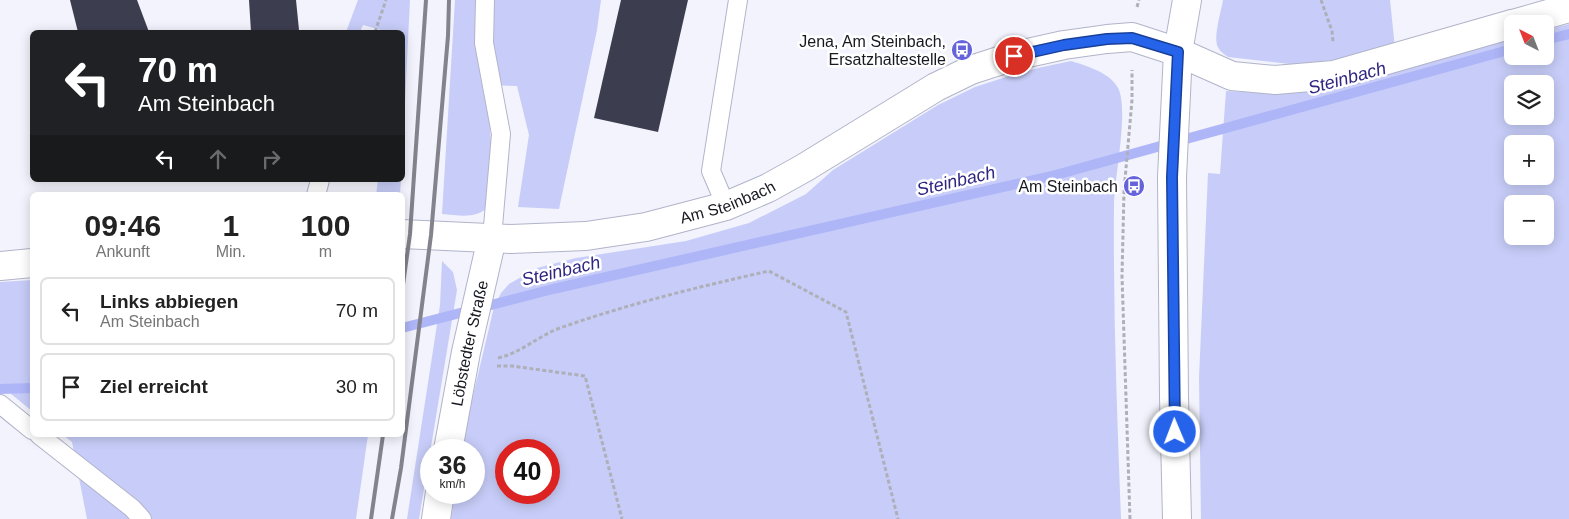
<!DOCTYPE html>
<html lang="de">
<head>
<meta charset="utf-8">
<style>
  body { margin:0; font-family:Arial,sans-serif; background:#f2f2f2; color:#222; height:100vh; display:flex; flex-direction:column; font-size:19px; white-space:nowrap }
  * { box-sizing:border-box; margin:0 }
  p { font-size:16px; color:#767676 }
  .icon { flex:none; width:28px; height:28px; fill:none; stroke:currentColor; stroke-width:2; stroke-linecap:round; stroke-linejoin:round }
  .map { position:relative; flex:1; overflow:hidden }
  .panel { position:absolute; left:30px; top:192px; width:375px; height:245px; display:flex; flex-direction:column; background:#fff; border-radius:8px; box-shadow:0 2px 12px #0003 }
  .panel>* { flex:none }
  .top-card { position:absolute; left:30px; top:30px; width:375px; height:152px; border-radius:8px; box-shadow:0 2px 12px #0003; background:#202124; color:#fff; overflow:hidden }
  .needle { width:32px; rotate:318deg }
  .fabs { position:absolute; left:1504px; top:15px; display:grid; gap:10px }
  .fabs a { display:grid; place-items:center; width:50px; height:50px; border-radius:8px; background:#fff; box-shadow:0 2px 12px #0003; font-size:25px }
  .speed { position:absolute; left:420px; top:439px; display:flex; gap:10px; font-size:25px; font-weight:700; text-align:center }
  .speed>* { display:grid; place-content:center; width:65px; height:65px; border-radius:50%; background:#fff; box-shadow:0 2px 12px #0003; line-height:1 }
  .speed small { font-size:12px; font-weight:400 }
  .speed .limit { border:8px solid #d22; background:#fff; color:#111 }
  .pin { position:absolute; display:grid; place-items:center; width:42px; height:42px; color:#fff; margin:-21px; border:2px solid #fff; border-radius:50%; box-shadow:0 1px 5px #0007 }
  .me { position:absolute; width:55px; margin:-28px; rotate:359deg; stroke-linejoin:round; filter:drop-shadow(0 0 4px #0008) }
  .turn { display:flex; align-items:center; gap:18px; height:105px; padding:0 25px; font-size:22px }
  .turn .icon { width:65px; height:65px; stroke-width:2.5 }
  .turn b { display:block; font-size:35px; line-height:42px }
  .lanes { display:flex; align-items:center; height:48px; padding:0 25px; background:#0003; justify-content:center; gap:25px; direction:ltr }
  .lanes .off { opacity:.35 }
  .eta { display:flex; justify-content:space-evenly; align-items:center; height:85px; text-align:center }
  .eta b { font-size:30px; font-weight:600; line-height:35px }
  ul { padding:0; list-style:none }
  li { display:flex; align-items:center; gap:15px; height:68px; margin:0 10px 8px; padding:0 15px; border:2px solid #e0e0e0; border-radius:8px }
  li div { flex:1 }
  li b { display:block; font-size:19px }
  li em { font-style:normal }
  .map>svg:first-child { display:block }
  .green { fill:#c7cdf8; fill-rule:evenodd }
  .lines { fill:none; stroke-linecap:round; stroke-linejoin:round }
  .stream { stroke:#afb6f8; stroke-width:10 }
  .building { fill:#3c3e50 }
  .lane-casing { stroke:#b1b4c9; stroke-width:20 }
  .street-casing { stroke:#b1b4c9; stroke-width:30 }
  .secondary-casing { stroke:#b1b4c9; stroke-width:30 }
  .path { stroke:#aeafb8; stroke-width:3; stroke-dasharray:4 2.5; stroke-linecap:butt }
  .lane { stroke:#fff; stroke-width:18 }
  .street { stroke:#fff; stroke-width:28 }
  .secondary { stroke:#fff; stroke-width:28 }
  .rail { stroke:#82838c; stroke-width:4 }
  .route-casing { stroke:#184099; stroke-width:12 }
  .route { stroke:#2563eb; stroke-width:9 }
  .labels { text-anchor:middle; stroke-width:5; stroke-linejoin:round; paint-order:stroke }
  .poi-label { font-size:16px; fill:#171820; stroke:#fff; text-anchor:end }
  .street-label { font-size:16px; fill:#171820; stroke:#fff }
  .water-label { font-size:18px; font-style:italic; fill:#2e2681; stroke:#fff }
</style>
</head>
<body>
<div class="map">
<svg width="1569" height="519" viewBox="0 0 1569 519">
  <rect width="100%" height="100%" fill="#f2f3fc"/>
  <g class="green">
    <polygon points="358,0 410,0 403,142 402,32 388,32 363,25 360,32 346,32"/>
    <path d="M455,0H601L597,30L559,209L518,207L529,135L517,86L482,85L489,118L493,166L486,209C473,219 458,215 442,214Z"/>
    <path d="M1223,0H1390L1395,48L1368,55L1298,65L1228,57C1224,54 1219,51 1217,45C1214,34 1221,12 1223,0Z"/>
    <path d="M1569,24V519H1201L1199,378L1208,173L1220,174L1226,91L1283,94L1343,83L1512,39V56H1545V30ZM1512,84H1545V116H1512ZM1512,144H1545V176H1512ZM1512,204H1545V236H1512Z"/>
    <path d="M1071,61C1087,66 1112,73 1119,90C1128,114 1115,175 1114,203C1113,309 1117,414 1121,519H451L455,493L474,492V450H463L471,404L494,307L501,293L509,284L537,268L576,258L686,241L749,223L806,194L833,170L938,105L975,87L1009,76L1038,68ZM506,450H549V492H506Z"/>
    <polygon points="378,180 401,180 400,195 376,195"/>
    <polygon points="442,261 453,272 457,290 419,519 407,519 440,305"/>
    <polygon points="32,280 32,411 0,385 0,282"/>
    <polygon points="63,435 368,435 356,519 87,519 72,442"/>
  </g>
  <g class="lines">
    <g class="stream">
      <polyline points="1545,40 1569,34"/>
      <polyline points="402,328 553,289 1052,176 1512,49"/>
      <polyline points="0,389 32,388"/>
    </g>
  </g>
  <g class="building">
    <polygon points="70,0 137,0 149,32 78,32"/>
    <polygon points="249,0 296,0 299,30 251,32"/>
    <polygon points="621,0 688,0 658,132 594,118"/>
  </g>
  <g class="lines">
    <g class="lane-casing">
      <g id="lane">
        <polyline points="485,0 484,43 501,134 492,238"/>
        <polyline points="316,195 320,180"/>
        <polyline points="726,206 711,171 738,0"/>
        <polyline points="0,404 32,430"/>
        <polyline points="39,435 132,508 142,519"/>
      </g>
    </g>
    <g class="street-casing">
      <g id="street">
        <polyline points="1513,24 1569,8"/>
        <path id="s1" d="M402,234L511,239L586,236L646,227L726,206L768,188L804,168L936,87L971,70L1014,56L1064,45L1107,39L1132,37L1178,52L1232,76L1275,80L1334,75L1512,24"/>
        <polyline points="0,266 32,263"/>
        <path id="s2" d="M448,450L466,352L492,238"/>
        <polyline points="436,519 440,492"/>
      </g>
    </g>
    <g class="secondary-casing">
      <polyline id="secondary" points="1177,519 1174,397 1172,177 1178,52 1187,0"/>
    </g>
    <g class="path">
      <polyline points="1321,0 1332,31 1333,42"/>
      <polyline points="1137,7 1139,0"/>
      <polyline points="375,32 386,0"/>
      <path d="M498,358C521,353 538,336 560,328C628,304 698,287 769,271L846,312L898,519"/>
      <polyline points="497,366 512,366 585,376 622,519"/>
      <polyline points="1130,519 1122,276 1124,191 1132,100 1132,70"/>
    </g>
    <use href="#lane" class="lane"/>
    <use href="#street" class="street"/>
    <use href="#secondary" class="secondary"/>
    <g class="rail">
      <polyline points="402,292 410,234 426,0"/>
      <polyline points="371,519 383,435"/>
      <polyline points="392,519 401,468 431,235 448,36 449,0"/>
    </g>
  </g>
  <g class="lines">
    <g class="route-casing">
      <polyline id="route" points="1014,56 1064,45 1107,39 1132,38 1178,52 1172,177 1175,432"/>
    </g>
    <use href="#route" class="route"/>
  </g>
  <defs>
    <g id="bus-disc" transform="scale(1.125)"><circle r="9.5" fill="#6463dc" stroke="#fff"/><path d="M-5-6H5V4H4V6H2V4H-2V6H-4V4H-5ZM-3.5-4V0h7V-4ZM-3.5 1.2v1.5H-2V1.2ZM2 1.2v1.5H3.5V1.2Z" fill="#fff"/></g>
  </defs>
  <g fill-rule="evenodd">
    <use href="#bus-disc" x="962" y="50"/>
    <use href="#bus-disc" x="1134" y="186"/>
  </g>
  <g class="labels">
    <g class="poi-label">
      <text x="946" y="47">Jena, Am Steinbach,<tspan x="946" dy="18">Ersatzhaltestelle</tspan></text>
      <text x="1118" y="192">Am Steinbach</text>
    </g>
    <g class="street-label">
      <text dy="6" stroke="none"><textPath href="#s1" startOffset="330">Am Steinbach</textPath></text>
      <text dy="6" stroke="none"><textPath href="#s2" startOffset="109">Löbstedter Straße</textPath></text>
    </g>
    <g class="water-label">
      <text transform="translate(1347 78) rotate(-15)" y="6">Steinbach</text>
      <text transform="translate(956 181) rotate(-13)" y="6">Steinbach</text>
      <text transform="translate(561 271) rotate(-13)" y="6">Steinbach</text>
    </g>
  </g>
</svg>
<div class="fabs">
<a><svg class="needle" viewBox="-14 -14 28 28"><path d="M0-13l5 13h-10z" fill="#e53935"/><path d="M0 13l5-13h-10z" fill="#767676"/></svg></a>
<a><svg class="icon" aria-label="layers" viewBox="0 0 24 24"><path d="M12 4l9 5-9 5-9-5zM3 14l9 5 9-5"/></svg></a>
<a>+</a>
<a>−</a>
</div>
<div class="speed"><div>36<small>km/h</small></div><div class="limit">40</div></div>
<div class="pin" style="left:1014px;top:56px;background:#d93025"><svg class="icon" aria-label="arrive" viewBox="0 0 24 24"><path d="M6 21V4h12l-3 4 3 4H6"/></svg></div>
<svg class="me" style="left:1175px;top:432px" viewBox="-20 -20 40 40"><circle r="17" fill="#2563eb" stroke="#fff" stroke-width="3"/><path d="M0-11L8 9 0 5-8 9z" fill="#fff"/></svg>
<div class="top-card">
<div class="turn"><svg class="icon" aria-label="left" viewBox="0 0 24 24"><path d="M17 20v-9H6M10 6l-5 5 5 5"/></svg><div><b>70 m</b>Am Steinbach</div></div>
<div class="lanes"><svg class="icon" aria-label="left" viewBox="0 0 24 24"><path d="M17 20v-9H6M10 6l-5 5 5 5"/></svg><svg class="icon off" aria-label="ahead" viewBox="0 0 24 24"><path d="M12 20V5M6 11l6-6 6 6"/></svg><svg class="icon off" aria-label="right" viewBox="0 0 24 24"><path d="M7 20v-9h11M14 6l5 5-5 5"/></svg></div>
</div>
<section class="panel">
<div class="eta">
<div><b>09:46</b><p>Ankunft</p></div>
<div><b>1</b><p>Min.</p></div>
<div><b>100</b><p>m</p></div>
</div>
<ul>
<li><svg class="icon" aria-label="left" viewBox="0 0 24 24"><path d="M17 20v-9H6M10 6l-5 5 5 5"/></svg><div><b>Links abbiegen</b><p>Am Steinbach</p></div><em>70 m</em></li>
<li><svg class="icon" aria-label="arrive" viewBox="0 0 24 24"><path d="M6 21V4h12l-3 4 3 4H6"/></svg><div><b>Ziel erreicht</b></div><em>30 m</em></li>
</ul>
</section>
</div>
</body>
</html>
